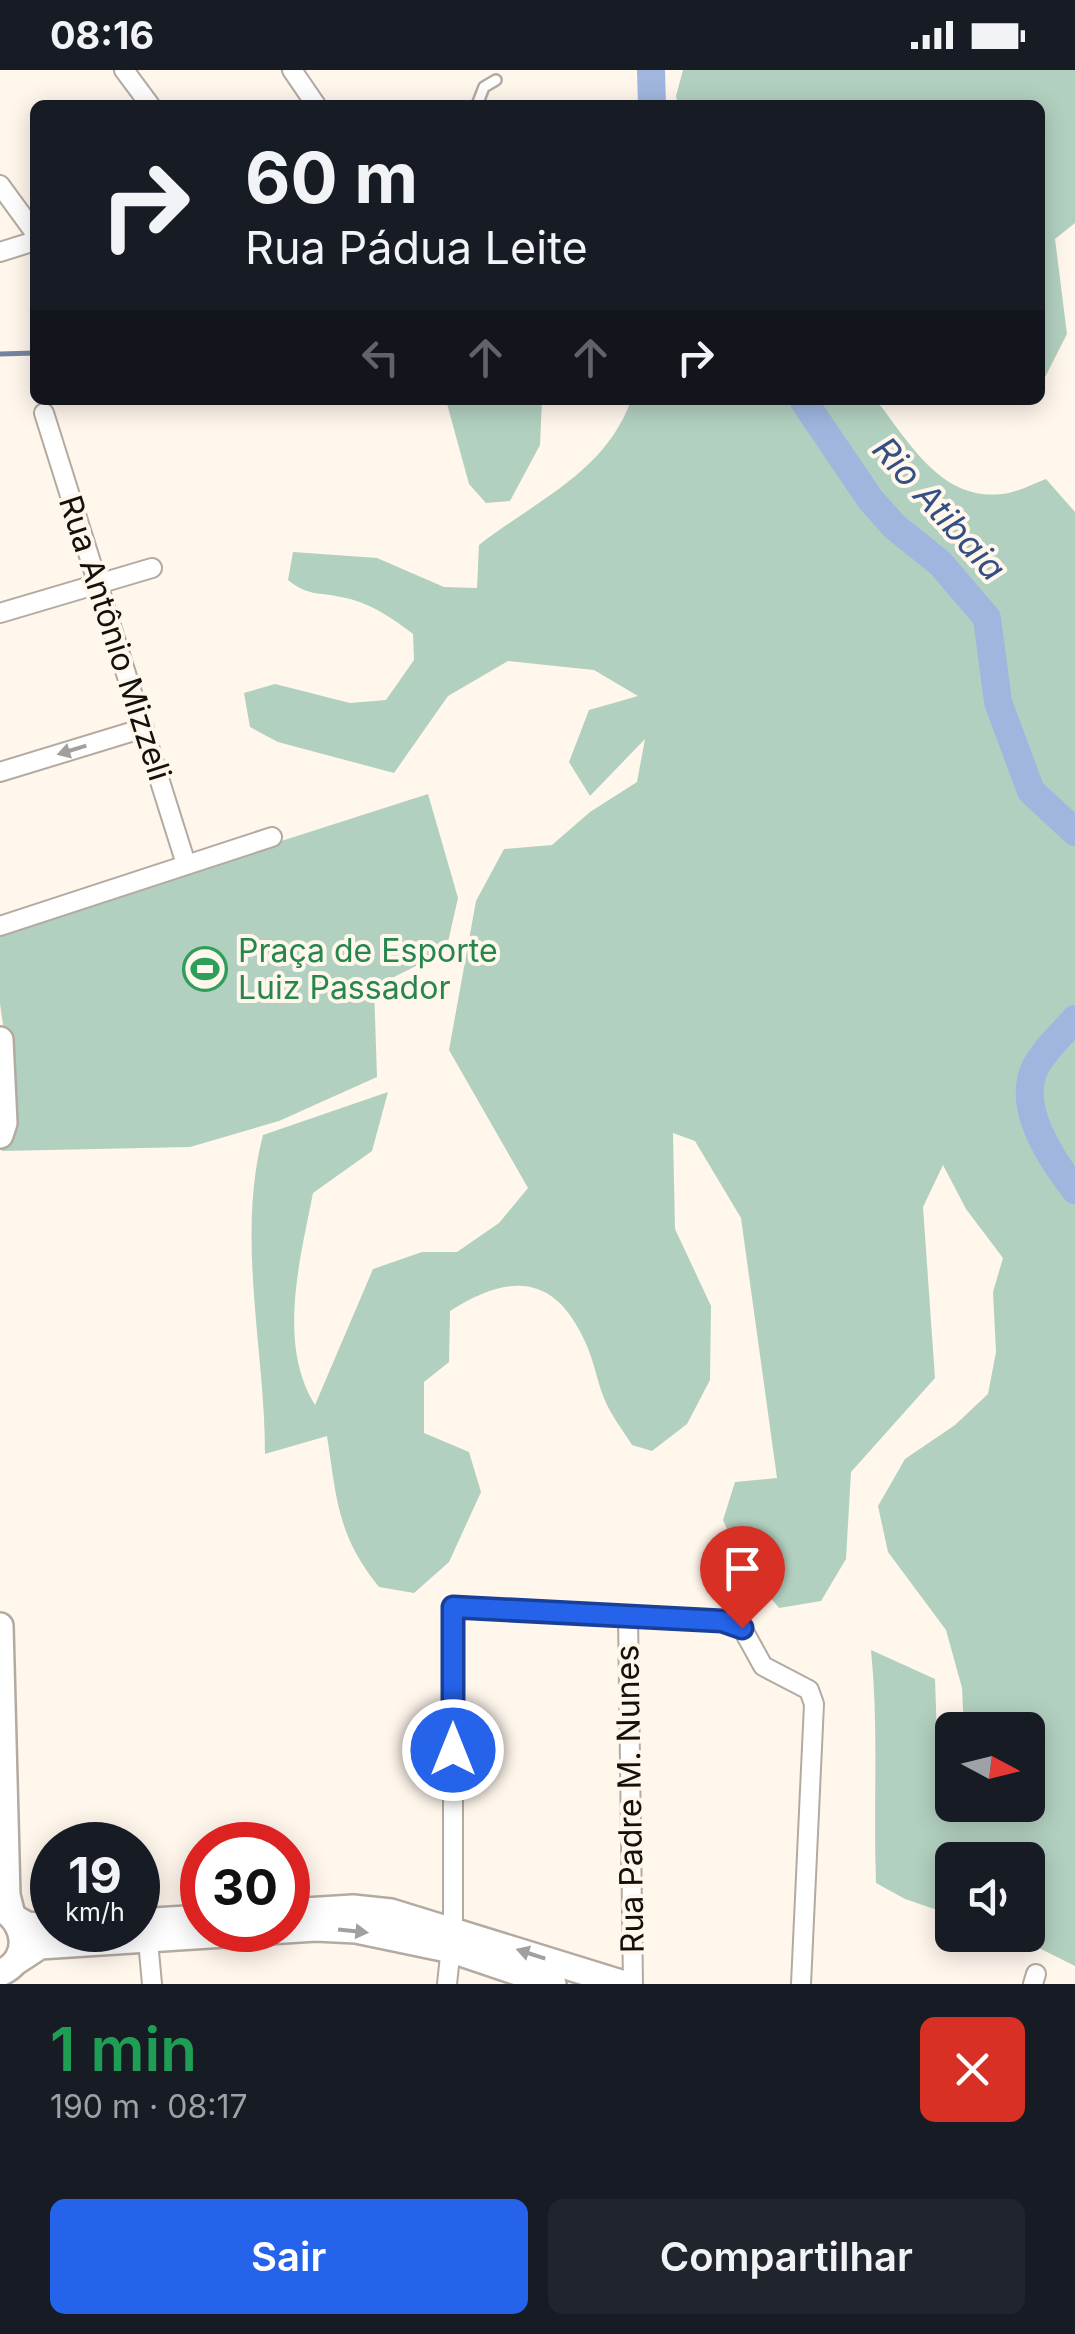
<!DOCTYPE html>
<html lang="pt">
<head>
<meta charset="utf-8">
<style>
  body { margin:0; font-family:Inter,sans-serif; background:#20242c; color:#f1f3f6; height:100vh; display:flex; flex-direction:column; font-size:38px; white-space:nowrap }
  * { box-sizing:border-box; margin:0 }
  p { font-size:32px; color:#9ea1a6 }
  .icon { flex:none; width:55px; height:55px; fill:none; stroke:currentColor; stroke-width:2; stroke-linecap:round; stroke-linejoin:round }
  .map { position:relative; height:1914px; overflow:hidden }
  .side { display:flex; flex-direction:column; background:#171b24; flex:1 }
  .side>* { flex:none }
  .guide { position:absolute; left:30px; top:30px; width:1015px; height:305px; border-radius:15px; box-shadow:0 5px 25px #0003; background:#171b24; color:#f1f3f6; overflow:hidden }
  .needle { width:65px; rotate:97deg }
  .tools { position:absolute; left:935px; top:1642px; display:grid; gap:20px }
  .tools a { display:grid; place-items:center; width:110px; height:110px; border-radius:15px; background:#171b24; box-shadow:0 5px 25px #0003; font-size:50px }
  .speed { position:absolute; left:30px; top:1752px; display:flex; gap:20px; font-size:50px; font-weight:700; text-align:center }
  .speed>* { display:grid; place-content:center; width:130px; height:130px; border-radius:50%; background:#171b24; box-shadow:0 5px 25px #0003; line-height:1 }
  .speed small { font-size:25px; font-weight:400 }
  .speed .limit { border:15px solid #d22; background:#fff; color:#111 }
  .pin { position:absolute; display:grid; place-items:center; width:85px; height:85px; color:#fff; margin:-102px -42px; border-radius:50% 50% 50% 0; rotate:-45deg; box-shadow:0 0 10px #0007 }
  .pin .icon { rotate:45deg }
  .me { position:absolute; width:110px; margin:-55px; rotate:0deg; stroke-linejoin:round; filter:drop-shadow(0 0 8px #0008) }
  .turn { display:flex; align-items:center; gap:35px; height:210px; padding:0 50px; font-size:45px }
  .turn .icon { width:130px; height:130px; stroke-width:2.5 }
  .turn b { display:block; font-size:70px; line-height:85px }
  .lanes { display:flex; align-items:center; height:95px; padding:0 50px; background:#0003; justify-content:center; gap:50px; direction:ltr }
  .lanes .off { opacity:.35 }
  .round { display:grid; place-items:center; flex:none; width:105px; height:105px; border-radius:15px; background:#20242c }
  .overview { display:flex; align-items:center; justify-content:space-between; height:170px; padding:0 50px }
  h1 { font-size:60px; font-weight:600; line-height:75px; color:#1e9e55 }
  .action { display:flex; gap:20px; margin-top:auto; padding:20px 50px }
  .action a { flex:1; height:115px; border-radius:15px; background:#2563eb; color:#fff; font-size:40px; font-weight:600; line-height:115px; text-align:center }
  .action a+a { background:#20242c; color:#f1f3f6 }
  .status { display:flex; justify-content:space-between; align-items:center; height:70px; padding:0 50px; background:#171b24; direction:ltr }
  .status svg { height:28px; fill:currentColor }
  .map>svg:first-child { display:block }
  .green { fill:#b2d0c0 }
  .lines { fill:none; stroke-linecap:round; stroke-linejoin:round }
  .stream { stroke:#7684a0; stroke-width:5 }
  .river { stroke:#a0b6df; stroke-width:28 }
  .lane-casing { stroke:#b3aaa1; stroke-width:14 }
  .street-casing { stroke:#b3aaa1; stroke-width:22 }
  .secondary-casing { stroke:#b3aaa1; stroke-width:30 }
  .lane { stroke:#fff; stroke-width:9 }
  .street { stroke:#fff; stroke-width:18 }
  .secondary { stroke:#fff; stroke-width:25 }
  .oneway { fill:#a1a09e }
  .route-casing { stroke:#184099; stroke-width:25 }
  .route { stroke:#2563eb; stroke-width:18 }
  .labels { text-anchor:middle; stroke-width:8; stroke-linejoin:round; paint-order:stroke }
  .street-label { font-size:32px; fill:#14110d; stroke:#fff6ec }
  .leisure-label { font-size:32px; fill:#27864d; stroke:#fff6ec; text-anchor:start }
  .water-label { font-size:35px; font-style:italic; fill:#334f83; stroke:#fff6ec }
</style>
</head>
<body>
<div class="status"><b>08:16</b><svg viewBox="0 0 49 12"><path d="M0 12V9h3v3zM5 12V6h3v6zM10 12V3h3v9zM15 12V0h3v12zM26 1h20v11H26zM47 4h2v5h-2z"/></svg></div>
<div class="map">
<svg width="1075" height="1914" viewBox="0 0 1075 1914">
  <rect width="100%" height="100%" fill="#fff6ec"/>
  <g class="green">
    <polygon points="683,0 1075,0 1075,153 1055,169 1067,264 1040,317 1040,35 678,35 676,26"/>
    <polygon points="446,330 542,330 540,375 510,431 486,433 469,414"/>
    <path d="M631,330H876C909,371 940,431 1002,424C1016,423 1033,414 1046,409L1075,442V1896L1013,1865H1028V1790H952V1845L905,1829L876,1813C873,1735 879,1658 871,1580L935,1609L939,1725L952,1712V1735H1028V1660H964L962,1618L946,1560L888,1482L878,1436L905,1389L955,1355L988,1324L996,1282L993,1222L1003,1188L966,1139L943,1095L923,1137L935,1308L851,1402L846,1489L821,1531L779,1538L742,1493L723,1450L735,1412L777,1408L741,1148L695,1071L673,1063L675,1159L711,1236L710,1310L687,1354L652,1381L632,1375C624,1362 614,1349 607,1335C598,1316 595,1295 587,1276C556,1203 510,1203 450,1241L449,1292L424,1312V1363L469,1382L481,1422L449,1492L414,1523L379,1517C337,1465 337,1430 327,1366L265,1384C265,1280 236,1168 263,1065L388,1022L372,1081L313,1123C300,1190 277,1274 315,1335L373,1199L422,1182H457L499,1153L528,1118L449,980L476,831L504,779L552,775L590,742L637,712L645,669L590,726L569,692L589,640L638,626L594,600L508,591L448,626L394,703L278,672L250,657L244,623L275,614L350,633L386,630L414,590L413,564C391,547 369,532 341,527C319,522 307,526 288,510L293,482L377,488L444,517L477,518L479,475C535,431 606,402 631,330Z"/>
    <path d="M428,724L458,828L446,881L374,917L377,1007L279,1051L190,1077L2,1081C22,1030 6,984 0,933C0,910 0,884 0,861Z"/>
  </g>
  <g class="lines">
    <polyline class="stream" points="0,284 35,283"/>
    <g class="river">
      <polyline points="651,0 652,35"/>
      <polyline points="803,330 870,429 895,457 940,493 987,548 998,632 1031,721 1075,762"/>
      <path d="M1075,949C1062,964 1044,980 1035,998C1016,1038 1052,1090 1075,1120"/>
    </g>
    <g class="lane-casing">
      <polyline id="lane" points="477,35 484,17 496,10"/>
    </g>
    <g class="street-casing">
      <g id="street">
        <polyline points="124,0 150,35"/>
        <polyline points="292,0 316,35"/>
        <polyline points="0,115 35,163"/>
        <polyline points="0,182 35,171"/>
        <polyline points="44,343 186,794"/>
        <polyline points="0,543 152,498"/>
        <polyline points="0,702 144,658"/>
        <polyline points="0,856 272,767"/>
        <polyline points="628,1545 633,1914"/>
        <polyline points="147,1860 152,1914"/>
        <polyline points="447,1914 453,1858 453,1537 722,1551 742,1558 763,1596 809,1620 814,1634 801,1914"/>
        <polyline points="1033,1914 1036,1904"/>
      </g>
    </g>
    <g class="secondary-casing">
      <g id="secondary">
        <polyline points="0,970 4,1053 0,1065"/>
        <polyline points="0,1556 7,1825 12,1845"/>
        <path d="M0,1838C28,1853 31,1890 0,1903"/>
        <polyline points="288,1842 353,1838 391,1842 624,1914"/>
        <polyline points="15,1848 27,1855 52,1857"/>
        <polyline points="138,1852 202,1848"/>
        <polyline points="17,1891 40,1876 316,1858 356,1860 452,1880 553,1914"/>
      </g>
    </g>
    <use href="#lane" class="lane"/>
    <use href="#street" class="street"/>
    <use href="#secondary" class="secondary"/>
  </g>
  <defs><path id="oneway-solid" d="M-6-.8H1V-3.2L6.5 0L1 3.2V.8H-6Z" transform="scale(2.5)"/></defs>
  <g class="oneway">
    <use href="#oneway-solid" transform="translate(72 680) rotate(163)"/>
    <use href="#oneway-solid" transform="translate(353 1861) rotate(6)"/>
    <use href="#oneway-solid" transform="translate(531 1884) rotate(-162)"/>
  </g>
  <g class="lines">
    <g class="route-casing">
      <polyline id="route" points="453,1680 453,1537 722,1551 742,1558"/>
    </g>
    <use href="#route" class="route"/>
  </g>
  <defs>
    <g id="stadium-ring" transform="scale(2.25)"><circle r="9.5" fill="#fff6ec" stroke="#2e9e5b" stroke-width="1.5"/><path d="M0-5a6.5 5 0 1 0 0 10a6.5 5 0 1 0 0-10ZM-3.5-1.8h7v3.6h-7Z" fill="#2e9e5b"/></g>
  </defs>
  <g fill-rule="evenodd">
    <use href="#stadium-ring" x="205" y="899"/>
  </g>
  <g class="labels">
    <g class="street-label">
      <text transform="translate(115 568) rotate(72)" y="11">Rua Antônio Mizzeli</text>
      <text transform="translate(630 1729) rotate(-91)" y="11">Rua Padre M. Nunes</text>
    </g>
    <g class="leisure-label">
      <text x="238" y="892">Praça de Esporte<tspan x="238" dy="37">Luiz Passador</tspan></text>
    </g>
    <g class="water-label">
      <text transform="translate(939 439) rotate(48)" y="12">Rio Atibaia</text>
    </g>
  </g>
</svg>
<div class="tools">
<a><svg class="needle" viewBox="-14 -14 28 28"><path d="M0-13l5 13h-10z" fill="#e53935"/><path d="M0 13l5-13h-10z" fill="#9ea1a6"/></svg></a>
<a><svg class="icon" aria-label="sound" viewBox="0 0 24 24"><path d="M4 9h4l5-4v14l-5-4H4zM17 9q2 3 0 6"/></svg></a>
</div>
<div class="speed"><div>19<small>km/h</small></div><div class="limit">30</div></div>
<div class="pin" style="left:742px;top:1558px;background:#d93025"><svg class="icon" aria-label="arrive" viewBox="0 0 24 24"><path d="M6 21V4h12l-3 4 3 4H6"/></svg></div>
<svg class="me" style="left:453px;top:1680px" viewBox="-20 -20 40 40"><circle r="17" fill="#2563eb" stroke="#fff" stroke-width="3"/><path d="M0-11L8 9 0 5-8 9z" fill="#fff"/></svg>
<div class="guide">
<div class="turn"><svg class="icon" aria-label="right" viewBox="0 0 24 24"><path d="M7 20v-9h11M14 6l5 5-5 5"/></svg><div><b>60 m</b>Rua Pádua Leite</div></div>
<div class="lanes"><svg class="icon off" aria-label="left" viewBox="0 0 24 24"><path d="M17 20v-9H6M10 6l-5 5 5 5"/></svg><svg class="icon off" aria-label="ahead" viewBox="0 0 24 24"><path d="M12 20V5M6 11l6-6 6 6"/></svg><svg class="icon off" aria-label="ahead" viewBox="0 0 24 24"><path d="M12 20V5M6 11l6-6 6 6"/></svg><svg class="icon" aria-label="right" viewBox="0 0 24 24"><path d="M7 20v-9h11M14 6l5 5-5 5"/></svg></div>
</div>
</div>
<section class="side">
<div class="overview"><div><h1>1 min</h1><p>190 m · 08:17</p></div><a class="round" style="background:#d93025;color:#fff"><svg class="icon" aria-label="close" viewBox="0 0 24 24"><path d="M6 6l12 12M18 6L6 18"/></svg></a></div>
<div class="action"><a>Sair</a><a>Compartilhar</a></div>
</section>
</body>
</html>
